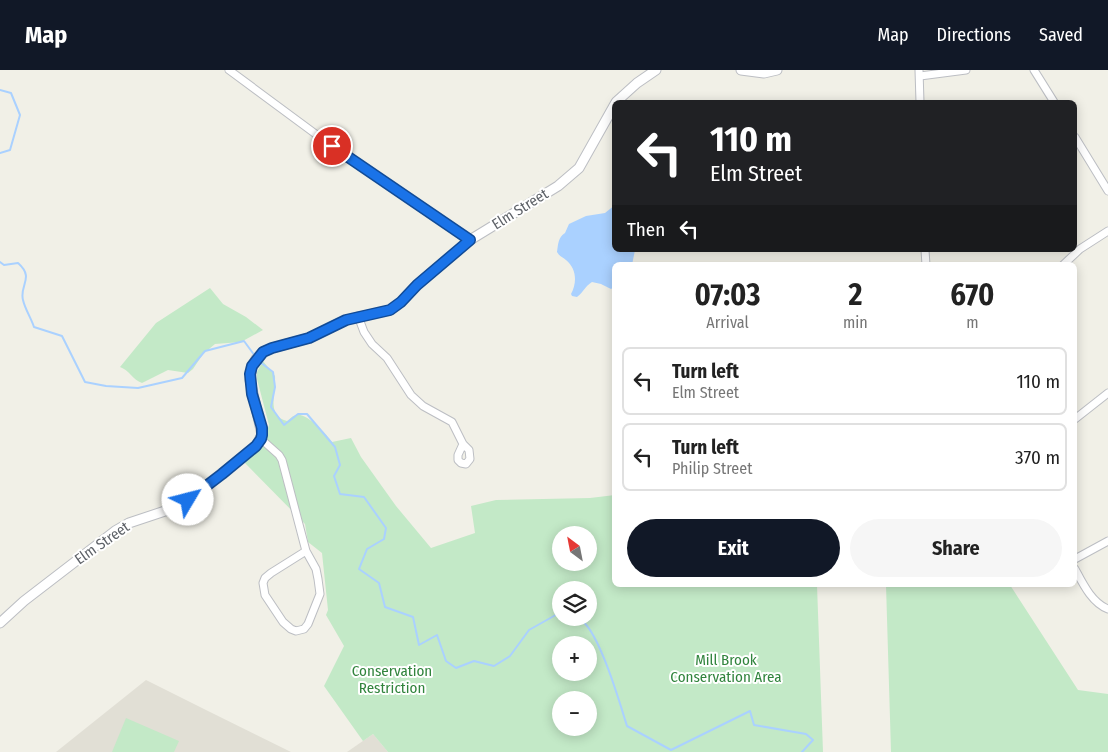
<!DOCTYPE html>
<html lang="en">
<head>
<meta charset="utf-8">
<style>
  body { margin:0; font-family:"Fira Sans Condensed",sans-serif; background:#f6f6f6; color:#222; height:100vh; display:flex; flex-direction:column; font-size:19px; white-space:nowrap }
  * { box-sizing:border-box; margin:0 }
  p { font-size:16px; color:#767676 }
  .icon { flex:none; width:28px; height:28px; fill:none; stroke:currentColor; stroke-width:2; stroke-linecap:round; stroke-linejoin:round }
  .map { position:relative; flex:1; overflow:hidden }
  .details { position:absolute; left:612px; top:192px; width:465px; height:325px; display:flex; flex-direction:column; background:#fff; border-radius:8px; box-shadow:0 2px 12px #0003 }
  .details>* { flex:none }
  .top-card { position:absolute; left:612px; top:30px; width:465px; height:152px; border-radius:8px; box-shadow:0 2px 12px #0003; background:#202124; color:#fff; overflow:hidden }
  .needle { width:32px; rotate:328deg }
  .tools { position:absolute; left:552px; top:456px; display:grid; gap:10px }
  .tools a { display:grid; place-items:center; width:45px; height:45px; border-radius:50%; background:#fff; box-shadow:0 2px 12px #0003; font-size:25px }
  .pin { position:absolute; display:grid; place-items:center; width:42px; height:42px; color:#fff; margin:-21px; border:2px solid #fff; border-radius:50%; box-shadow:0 1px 5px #0007 }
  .me { position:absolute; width:55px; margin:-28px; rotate:53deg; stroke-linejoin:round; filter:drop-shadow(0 0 4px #0008) }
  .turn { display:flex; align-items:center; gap:18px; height:105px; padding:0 15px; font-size:22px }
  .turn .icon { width:65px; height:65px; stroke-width:2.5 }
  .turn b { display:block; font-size:35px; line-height:42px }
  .then { display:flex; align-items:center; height:48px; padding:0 15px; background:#0003; gap:10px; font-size:19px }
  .eta { display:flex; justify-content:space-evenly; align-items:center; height:85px; text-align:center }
  .eta b { font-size:30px; font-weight:700; line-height:35px }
  .cta { display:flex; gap:10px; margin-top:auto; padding:10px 15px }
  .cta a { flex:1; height:58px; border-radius:30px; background:#111827; color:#fff; font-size:20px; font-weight:700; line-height:58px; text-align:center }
  .cta a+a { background:#f6f6f6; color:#222 }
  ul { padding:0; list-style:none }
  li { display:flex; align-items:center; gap:15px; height:68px; margin:0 10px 8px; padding:0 5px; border:2px solid #e0e0e0; border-radius:8px }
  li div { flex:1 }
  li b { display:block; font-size:19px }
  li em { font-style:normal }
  header { display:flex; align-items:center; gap:30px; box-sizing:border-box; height:70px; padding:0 25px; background:#111827; color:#fff }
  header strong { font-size:24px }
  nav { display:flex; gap:28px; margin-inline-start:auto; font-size:18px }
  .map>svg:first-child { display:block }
  .education { fill:#e1dfd5 }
  .green { fill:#c3e9c7; fill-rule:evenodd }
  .water { fill:#aad1ff }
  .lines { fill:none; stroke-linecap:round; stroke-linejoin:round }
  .stream { stroke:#aad1ff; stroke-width:2 }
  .minor-casing { stroke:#bcbec3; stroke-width:9 }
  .tertiary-casing { stroke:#bcbec3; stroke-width:11 }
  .minor { stroke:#fff; stroke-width:7 }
  .tertiary { stroke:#fff; stroke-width:9 }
  .route-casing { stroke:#114b97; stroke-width:12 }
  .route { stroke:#1a73e8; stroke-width:9 }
  .labels { text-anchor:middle; stroke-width:4; stroke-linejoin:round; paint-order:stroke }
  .street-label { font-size:15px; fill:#5e6268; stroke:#fff }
  .park-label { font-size:15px; fill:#31843d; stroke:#fff }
</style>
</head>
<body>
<header>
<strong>Map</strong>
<nav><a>Map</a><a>Directions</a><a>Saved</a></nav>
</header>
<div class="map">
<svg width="1108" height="682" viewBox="0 0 1108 682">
  <rect width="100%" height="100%" fill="#f1f0e7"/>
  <g class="education">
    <polygon points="146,610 206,640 291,682 56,682"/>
    <polygon points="373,664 388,682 347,682"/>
  </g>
  <g class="green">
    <path d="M210,218L223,234L246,247L263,260L241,272L215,274L203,284L193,299L188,303L168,300L142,313C133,310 129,300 120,297L156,253Z"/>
    <path d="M263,291L275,306C276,322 266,347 287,351C290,349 293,345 297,345C307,343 327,365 332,372L351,368L361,387L396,436L431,478L475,463L471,436L496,430L590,428L615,425V515H817L823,682H388L373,664L363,671L324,616L344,576L326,545L328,540L322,483L308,472L305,454L245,393L263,374L269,355L257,309V302ZM561,465H589V492H561ZM561,520H589V548H561ZM561,575H589V602H561ZM561,630H589V658H561Z"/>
    <polygon points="886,515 1010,515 1078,620 1108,624 1108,682 891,682"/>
    <polygon points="126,648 179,671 174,682 112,682"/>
  </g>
  <path class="water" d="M615,135V180H635L632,195H615V216L611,219L601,214L592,212C585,216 583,223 577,227L572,226L571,224C577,213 577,199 566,190C563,187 560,187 557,182C558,175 558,167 565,163L569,154L586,146L605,143Z"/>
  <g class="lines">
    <g class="stream">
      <polyline points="0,20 11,23 20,45 10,80 0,83"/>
      <path d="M0,192L4,195L18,193C35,208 19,215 23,230C25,239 31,248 34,257L62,266L85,312L106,316L138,318L182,308L205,281L244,271L255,286"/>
      <polyline points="260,292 273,302 275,317 271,337 284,355 298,344 307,344 335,377 340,395 334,406 340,424 364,427 386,458 384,469 367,479 359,499 379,513 385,537 413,547 419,575 437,565 446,591 456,598 474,591 494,596 510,586 529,560 561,542"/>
      <path d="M578,548C598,556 620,634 627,656L671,680L750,641L754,655L806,664L813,670L802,682"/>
    </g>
    <g class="minor-casing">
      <g id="minor">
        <polyline points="229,0 344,85 470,170"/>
        <polyline points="919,0 920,32"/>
        <polyline points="1034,0 1054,32"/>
        <polyline points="920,6 966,0"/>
        <polyline points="1075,67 1108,121"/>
        <polyline points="925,180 926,195"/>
        <polyline points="1063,195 1080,179 1108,161"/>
        <polyline points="358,246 364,262 372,274 387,288 411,325 423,336 452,352 463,374 469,380 470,389 466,394 461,393 458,390 458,385 463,374"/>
        <polyline points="1075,349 1108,323"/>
        <polyline points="261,369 279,385 282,390 306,481 316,499 318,509 320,524 308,554 304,559 296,561 291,559 283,552 265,525 263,513 265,508 271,503 306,481"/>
        <polyline points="1075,489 1108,471"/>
        <path d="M1075,499C1083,514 1092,533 1108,539"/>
      </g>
    </g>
    <g class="tertiary-casing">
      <g id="tertiary">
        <polyline points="741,0 764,3 777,0"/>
        <polyline points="616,32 637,13 656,0"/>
        <polyline points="0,553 24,531 115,461 129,453 168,440 188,430 256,376 262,365 250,310 252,296 256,289 263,282 272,278 309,268 346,250 390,240 401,232 417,215 470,170 558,116 579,98 615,34"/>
      </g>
    </g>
    <use href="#minor" class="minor"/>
    <use href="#tertiary" class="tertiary"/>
  </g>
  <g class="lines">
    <g class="route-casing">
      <polyline id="route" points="188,430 222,404 256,376 261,369 262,365 262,358 252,324 250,304 252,296 263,282 272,278 309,268 346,250 390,240 401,232 417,215 470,170 332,76"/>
    </g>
    <use href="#route" class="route"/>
  </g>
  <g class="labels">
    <g class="street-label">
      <text transform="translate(520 139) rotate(-32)" y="5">Elm Street</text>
      <text transform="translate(102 473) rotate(-35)" y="5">Elm Street</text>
    </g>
    <g class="park-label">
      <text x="726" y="595">Mill Brook<tspan x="726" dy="17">Conservation Area</tspan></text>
      <text x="392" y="606">Conservation<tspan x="392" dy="17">Restriction</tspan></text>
    </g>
  </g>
</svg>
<div class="tools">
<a><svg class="needle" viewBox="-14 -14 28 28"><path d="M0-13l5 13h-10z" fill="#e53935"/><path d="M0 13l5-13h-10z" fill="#767676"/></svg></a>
<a><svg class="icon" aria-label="layers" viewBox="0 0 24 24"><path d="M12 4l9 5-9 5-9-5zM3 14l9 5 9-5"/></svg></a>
<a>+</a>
<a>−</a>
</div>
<div class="pin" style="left:332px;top:76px;background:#d93025"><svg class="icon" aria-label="arrive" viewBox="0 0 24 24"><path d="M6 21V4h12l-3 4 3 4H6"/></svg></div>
<svg class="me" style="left:188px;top:430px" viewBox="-20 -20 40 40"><circle r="19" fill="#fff"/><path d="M0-13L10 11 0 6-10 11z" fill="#1a73e8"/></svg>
<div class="top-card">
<div class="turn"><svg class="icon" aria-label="left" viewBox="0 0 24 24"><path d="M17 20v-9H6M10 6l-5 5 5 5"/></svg><div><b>110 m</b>Elm Street</div></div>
<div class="then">Then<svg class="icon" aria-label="left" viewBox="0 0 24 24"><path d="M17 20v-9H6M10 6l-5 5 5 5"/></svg></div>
</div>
<section class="details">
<div class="eta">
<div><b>07:03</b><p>Arrival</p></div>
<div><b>2</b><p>min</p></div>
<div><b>670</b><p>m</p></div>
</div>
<ul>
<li><svg class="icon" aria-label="left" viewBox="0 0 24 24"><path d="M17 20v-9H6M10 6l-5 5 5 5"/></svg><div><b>Turn left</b><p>Elm Street</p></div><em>110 m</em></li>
<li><svg class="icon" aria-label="left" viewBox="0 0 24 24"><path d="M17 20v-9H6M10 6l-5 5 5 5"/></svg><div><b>Turn left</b><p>Philip Street</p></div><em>370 m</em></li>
</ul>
<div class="cta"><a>Exit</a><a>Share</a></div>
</section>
</div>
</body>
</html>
